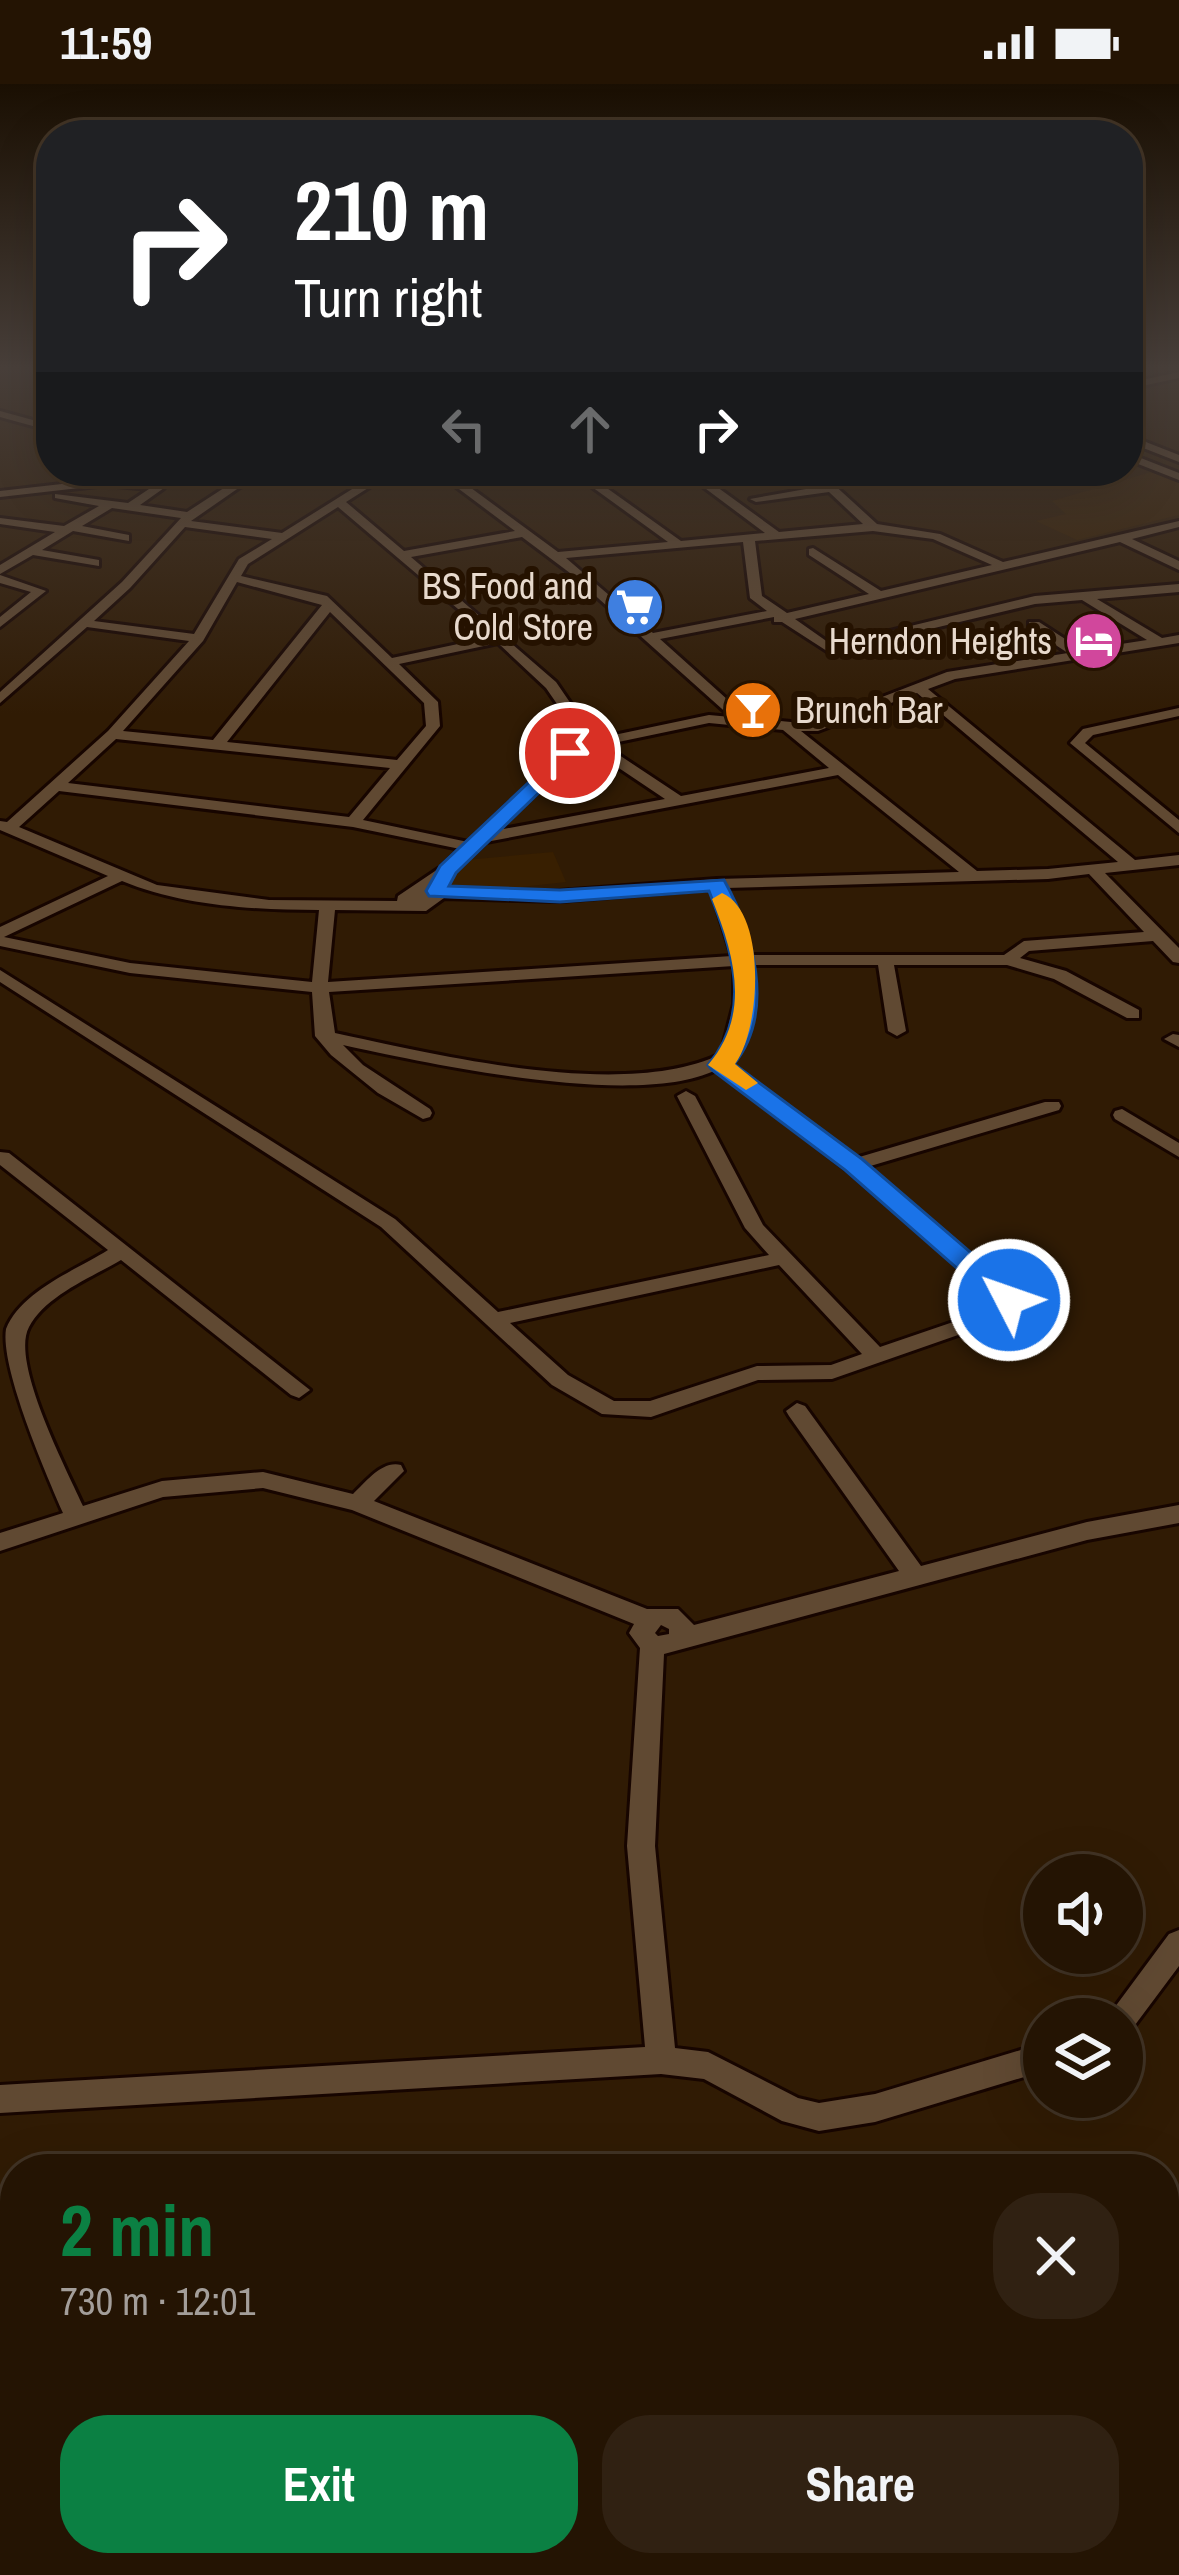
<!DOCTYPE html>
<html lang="en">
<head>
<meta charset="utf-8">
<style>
  body { margin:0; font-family:"Archivo Narrow",sans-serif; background:#302112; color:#f1f3f6; height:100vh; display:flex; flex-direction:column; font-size:45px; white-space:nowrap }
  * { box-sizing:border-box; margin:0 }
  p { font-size:39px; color:#a39e9a }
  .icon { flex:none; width:66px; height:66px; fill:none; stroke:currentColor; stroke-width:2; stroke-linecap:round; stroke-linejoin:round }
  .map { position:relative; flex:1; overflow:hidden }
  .details { position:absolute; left:0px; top:2070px; width:1179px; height:423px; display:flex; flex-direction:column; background:#241403; border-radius:48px 48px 0 0; box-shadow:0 12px 48px #0002,0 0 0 3px #413325 }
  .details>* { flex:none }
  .hud { position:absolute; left:36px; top:36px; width:1107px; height:366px; border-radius:48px; box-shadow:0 12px 48px #0002,0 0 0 3px #413325; background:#202124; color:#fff; overflow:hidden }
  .buttons { position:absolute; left:1023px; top:1770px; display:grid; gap:24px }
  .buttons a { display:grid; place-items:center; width:120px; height:120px; border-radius:50%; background:#241403; box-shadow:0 12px 48px #0002,0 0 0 3px #413325; font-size:60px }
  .pin { position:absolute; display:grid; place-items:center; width:102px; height:102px; color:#fff; margin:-51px; border:6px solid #fff; border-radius:50%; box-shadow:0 3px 12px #0007 }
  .me { position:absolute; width:132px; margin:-66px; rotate:311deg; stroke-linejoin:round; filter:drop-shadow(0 0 9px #0008) }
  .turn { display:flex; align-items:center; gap:42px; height:252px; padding:0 60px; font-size:54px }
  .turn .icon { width:156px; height:156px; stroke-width:2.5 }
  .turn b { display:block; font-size:84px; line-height:102px }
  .lanes { display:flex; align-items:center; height:114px; padding:0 60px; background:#0003; justify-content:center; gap:60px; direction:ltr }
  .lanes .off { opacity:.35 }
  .round { display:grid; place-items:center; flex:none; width:126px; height:126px; border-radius:48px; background:#302112 }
  .headline { display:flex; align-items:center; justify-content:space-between; height:204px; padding:0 60px }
  h1 { font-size:72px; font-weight:800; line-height:90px; color:#0b8043 }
  .button { display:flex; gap:24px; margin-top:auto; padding:24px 60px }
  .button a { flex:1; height:138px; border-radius:48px; background:#0b8043; color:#fff; font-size:48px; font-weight:800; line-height:138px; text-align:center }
  .button a+a { background:#302112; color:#f1f3f6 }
  .status { display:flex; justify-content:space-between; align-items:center; height:84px; padding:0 60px; background:#241403; direction:ltr }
  .status svg { height:33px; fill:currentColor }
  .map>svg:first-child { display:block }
  .built { fill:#381f01 }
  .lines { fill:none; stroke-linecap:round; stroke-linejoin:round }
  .minor-casing { stroke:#170500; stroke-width:6 }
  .minor { fill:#604932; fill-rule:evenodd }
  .route { fill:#1a73e8; stroke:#114b97; stroke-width:3 }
  .slow { fill:#f59e0b }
  .labels { text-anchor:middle; stroke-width:12; stroke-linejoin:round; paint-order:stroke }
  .far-poi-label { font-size:36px; fill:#e8dacd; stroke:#251200; text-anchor:end }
</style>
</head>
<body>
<div class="status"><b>11:59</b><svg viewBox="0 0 49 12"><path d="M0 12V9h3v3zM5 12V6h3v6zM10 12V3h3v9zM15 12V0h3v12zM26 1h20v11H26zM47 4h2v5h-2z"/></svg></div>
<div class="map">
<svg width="1179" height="2491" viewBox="0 0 1179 2491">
  <rect width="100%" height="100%" fill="#301b04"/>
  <g class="built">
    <polygon points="1151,388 1179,399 1179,431 1077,456 1036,437 1066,430 1052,417"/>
    <polygon points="553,768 566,798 458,810 443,802 465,776"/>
  </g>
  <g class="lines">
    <g class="minor-casing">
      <g id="minor">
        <polygon points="1179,288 1179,294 1128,305 1128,299"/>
        <polygon points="41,293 51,296 51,302 37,298"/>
        <polygon points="0,327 51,341 51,347 0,333"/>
        <polygon points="1128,351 1179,371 1179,378 1128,358"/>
        <polygon points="1128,369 1179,389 1179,396 1128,376"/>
        <path d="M185,387H202L235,397L257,387H272L240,403L191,437L282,449L381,387H395L346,418L404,467L515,447L435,387H448L558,468L668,458L570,387H583L681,457L765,449L682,387H695L779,448L863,440L829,408L756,418L750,415L823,402L807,387H819L877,440L940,450L1003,478L1179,437V443L1132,455L1179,477V486L1120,458L795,535L832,561L1035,512L1179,500V508L1097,515L1162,554L1179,551V559L955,595L928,605L1135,776L1179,771V781L1105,789L1179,864V879L1173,878L1153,857L1029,867L1020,874L1066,887L1139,926V934H1127L1054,895L1007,881H894L906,947L897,952L888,947L878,881H751C754,906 750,964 730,980L856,1074L1045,1018H1059L1061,1022L1059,1026L867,1083L1016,1211L1019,1216L1016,1221H1002L846,1085L716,986C636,1025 430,980 343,961L363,981L430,1025L432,1029L430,1033L423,1035L378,1009L331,971L315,952L312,908L130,889L0,862V843L108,792L0,746V737L7,738L108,647L189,557L87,543L0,619V608L122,498L181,434L112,424L82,442L129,451V457L73,447L42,466L99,476V482L33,471L0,490V481L55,448L0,440V434L64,442L99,422L55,414V410L128,419L149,405L106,401L0,413V407L106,395L160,399L166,402L164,404L140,421L187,428L227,402ZM338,423L491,553L392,574L327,512L241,492L248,480ZM185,443L272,455L239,475L194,550L94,537L130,504ZM873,447L933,455L992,481L881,507L813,464L809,465V471L869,510L787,529L762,512L755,457ZM522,453L570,489L731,633L709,631L595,655L556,598L411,473ZM743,458L750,514L767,527L653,549L566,474ZM237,498L322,521L213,656L123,647L203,557ZM1082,516L1147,556L1082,566L1039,538H1029V544L1068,569L947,588L812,640L748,634L660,555L774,533V538H782L830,569L1035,520ZM330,528L424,619L426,642L397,676L227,658ZM498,559L546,604L584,659L565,666L468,758L363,736L440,642L438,618L399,580ZM917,609L1118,778L1048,785L977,787L801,647H818ZM709,639L783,646L829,684L681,712L604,661ZM116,655L390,684L349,733L68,699ZM592,666L665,715L498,746L575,672ZM838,691L959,788L717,795L560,807H454L433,802L453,789L486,758ZM59,707L353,743L460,765L441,783L398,812L397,817L269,816L157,801L19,743ZM1089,790L1144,848L1024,857L1004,871H749L726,804L1048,795ZM122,797C182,822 255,826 319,826L312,898L130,879L4,853ZM711,805L732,872L328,898L335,826L426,827L444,814L560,817ZM734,882V920L721,970C624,1017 439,971 335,949L329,908Z"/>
        <polygon points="751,387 741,391 735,388 736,387"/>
        <polygon points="0,491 46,507 0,543 0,533 31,508 0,499"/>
        <polygon points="1179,624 1179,632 1093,651 1085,659 1179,736 1179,749 1070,659 1083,645"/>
        <path d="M0,886L395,1135L498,1228L769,1171L745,1144L677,1012L686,1007L695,1012L763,1141L880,1263L994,1224L1004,1231L1001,1236L832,1295L758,1296L651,1333L602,1330L552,1301L381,1143L0,898ZM779,1181L862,1270L831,1281L757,1282L650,1317H614L568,1291L510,1239Z"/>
        <polygon points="1173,950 1179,951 1179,963 1164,955"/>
        <polygon points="1122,1025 1179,1059 1179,1073 1115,1035 1113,1031 1115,1027"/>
        <path d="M0,1068L9,1069L310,1306L299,1314L291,1311L121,1176C92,1193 45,1212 29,1243C10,1278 67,1386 83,1422L162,1397L263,1388L353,1410C366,1398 382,1376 401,1381L404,1387L374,1417L647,1525H678L694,1541L899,1487L789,1332L786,1327L797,1319L805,1322L921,1482L1087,1438L1179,1421V1439L1087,1456L664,1570L655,1762L675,1964L708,1968L798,2014L819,2019L875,2010L1044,1959V1987L875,2038L819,2047L782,2037L704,1995L661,1990L0,2029V2001L645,1963L627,1762L640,1564L629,1549L634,1540L352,1426L263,1404L163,1413L0,1467V1449L63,1429C46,1390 0,1284 6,1245C21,1207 76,1186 108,1166L0,1081ZM661,1541L669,1545V1550L658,1552L655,1549Z"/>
        <polygon points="1179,1846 1179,1882 1132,1945 1122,1949 1122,1935 1108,1935 1112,1927 1169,1850"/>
      </g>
    </g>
    <use href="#minor" class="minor"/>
  </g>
  <linearGradient id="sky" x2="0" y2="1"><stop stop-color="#1a0f02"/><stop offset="0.45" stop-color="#483f3a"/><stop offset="1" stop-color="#483f3a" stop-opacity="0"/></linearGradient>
  <rect width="1179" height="630" fill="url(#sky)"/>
  <path class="route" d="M564,665L580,669L456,789L449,802L560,806L724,796C753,848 776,928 734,980L862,1075L1019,1210V1222H1000L845,1086L712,986L708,981C754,927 731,864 709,807L560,818L429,812L426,807L440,782Z"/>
  <path class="slow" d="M722,809C767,828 761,945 735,980L758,999L746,1006L708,981C752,930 734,870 712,815Z"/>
  <defs>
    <g id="supermarket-disc" transform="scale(3)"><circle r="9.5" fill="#3f7fe0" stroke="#251200"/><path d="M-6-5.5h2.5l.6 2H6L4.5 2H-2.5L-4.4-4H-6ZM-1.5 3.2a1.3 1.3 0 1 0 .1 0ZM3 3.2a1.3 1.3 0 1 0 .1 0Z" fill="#fff"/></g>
    <g id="hotel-disc" transform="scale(3)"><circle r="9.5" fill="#d1479c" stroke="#251200"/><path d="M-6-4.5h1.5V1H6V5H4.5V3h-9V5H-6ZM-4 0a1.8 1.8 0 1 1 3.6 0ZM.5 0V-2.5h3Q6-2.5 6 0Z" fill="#fff"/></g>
    <g id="bar-disc" transform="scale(3)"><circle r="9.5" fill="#e8710a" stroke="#251200"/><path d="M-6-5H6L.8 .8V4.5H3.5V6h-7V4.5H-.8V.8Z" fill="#fff"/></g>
  </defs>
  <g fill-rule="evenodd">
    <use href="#supermarket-disc" x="635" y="523"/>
    <use href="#hotel-disc" x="1094" y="557"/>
    <use href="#bar-disc" x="753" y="626"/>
  </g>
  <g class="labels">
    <g class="far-poi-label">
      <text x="593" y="515">BS Food and<tspan x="593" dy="41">Cold Store</tspan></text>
      <text x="1052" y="570">Herndon Heights</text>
      <text x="795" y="639" text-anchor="start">Brunch Bar</text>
    </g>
  </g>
</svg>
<div class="buttons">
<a><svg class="icon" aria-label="sound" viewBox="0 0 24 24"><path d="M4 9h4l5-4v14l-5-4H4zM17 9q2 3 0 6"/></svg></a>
<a><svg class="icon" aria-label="layers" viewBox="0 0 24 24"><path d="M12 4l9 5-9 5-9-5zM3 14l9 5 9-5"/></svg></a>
</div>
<div class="pin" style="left:570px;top:669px;background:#d93025"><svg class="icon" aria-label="arrive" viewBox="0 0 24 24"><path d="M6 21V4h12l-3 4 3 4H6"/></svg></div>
<svg class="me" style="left:1009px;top:1216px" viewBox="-20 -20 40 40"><circle r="17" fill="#1a73e8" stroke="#fff" stroke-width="3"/><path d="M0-11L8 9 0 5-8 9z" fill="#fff"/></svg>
<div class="hud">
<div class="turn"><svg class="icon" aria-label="right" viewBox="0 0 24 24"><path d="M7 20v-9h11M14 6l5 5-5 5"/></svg><div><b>210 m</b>Turn right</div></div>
<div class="lanes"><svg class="icon off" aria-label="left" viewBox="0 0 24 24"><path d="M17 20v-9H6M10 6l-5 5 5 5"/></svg><svg class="icon off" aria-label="ahead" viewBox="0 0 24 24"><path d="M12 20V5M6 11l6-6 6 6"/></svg><svg class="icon" aria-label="right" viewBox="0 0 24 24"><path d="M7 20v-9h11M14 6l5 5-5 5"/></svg></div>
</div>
<section class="details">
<div class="headline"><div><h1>2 min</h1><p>730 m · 12:01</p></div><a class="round"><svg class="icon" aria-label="close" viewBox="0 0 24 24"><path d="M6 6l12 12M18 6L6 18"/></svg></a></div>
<div class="button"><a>Exit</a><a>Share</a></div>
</section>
</div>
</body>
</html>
